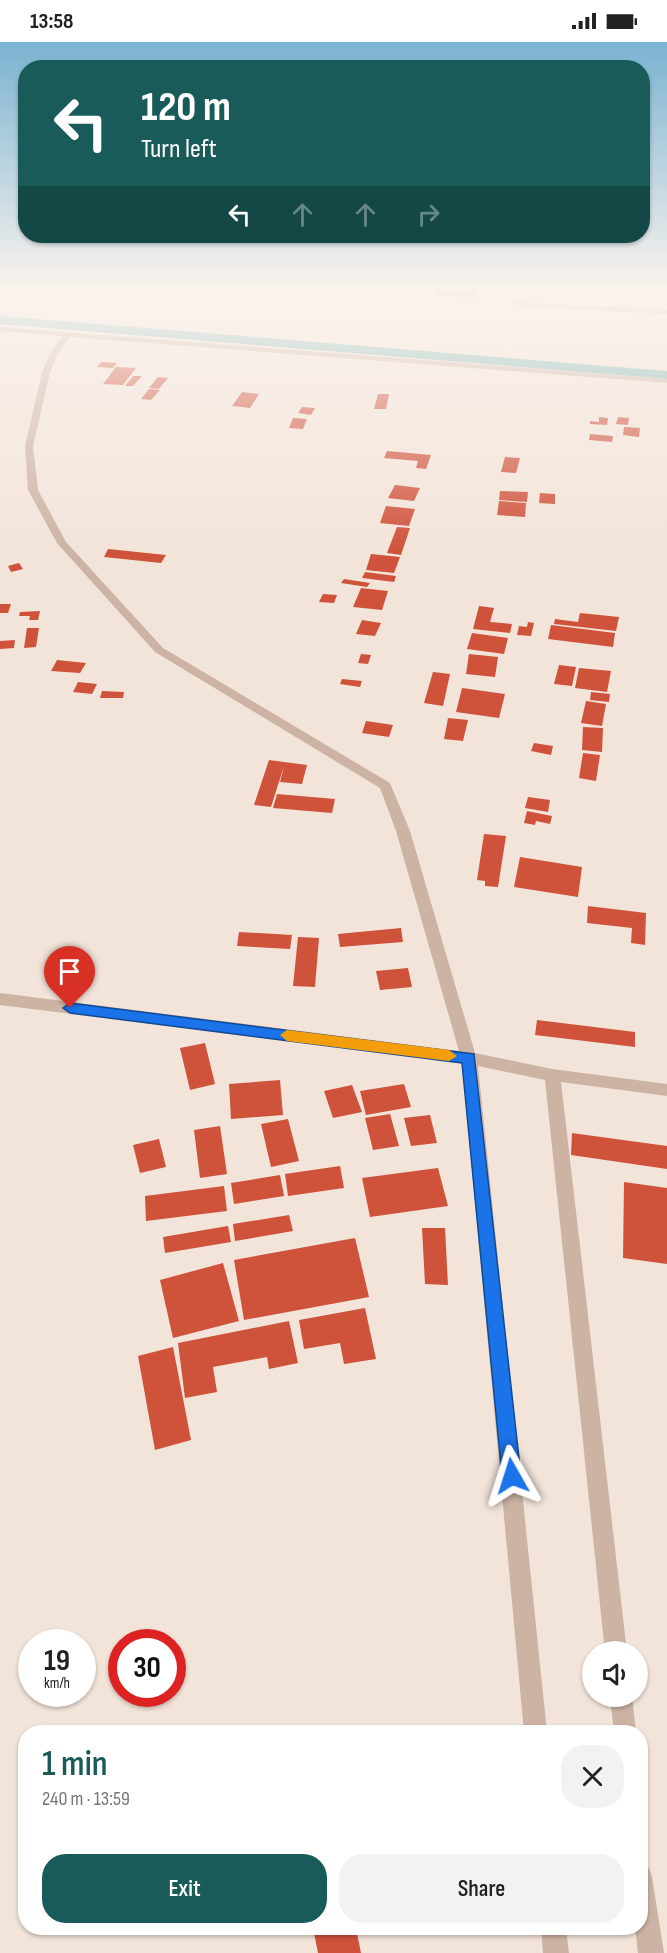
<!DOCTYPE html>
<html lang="en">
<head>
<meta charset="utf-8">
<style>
  body { margin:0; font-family:"Sofia Sans Condensed",sans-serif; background:#f2f2f2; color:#222; height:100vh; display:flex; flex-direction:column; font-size:22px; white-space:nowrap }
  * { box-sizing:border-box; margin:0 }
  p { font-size:20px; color:#767676 }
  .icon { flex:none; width:33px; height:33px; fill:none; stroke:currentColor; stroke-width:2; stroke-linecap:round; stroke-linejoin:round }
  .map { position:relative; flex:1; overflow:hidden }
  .panel { position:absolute; left:18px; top:1683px; width:630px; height:210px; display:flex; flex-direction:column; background:#fff; border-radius:24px; box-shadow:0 2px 4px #0004 }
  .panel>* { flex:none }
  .hud { position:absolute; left:18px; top:18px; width:632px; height:183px; border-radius:24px; box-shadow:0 2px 4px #0004; background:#195b59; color:#fff; overflow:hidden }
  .controls { position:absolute; left:582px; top:1599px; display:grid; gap:12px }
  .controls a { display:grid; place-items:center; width:66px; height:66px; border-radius:50%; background:#fff; box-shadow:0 2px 4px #0004; font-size:30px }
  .speed { position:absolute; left:18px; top:1587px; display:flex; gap:12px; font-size:30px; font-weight:700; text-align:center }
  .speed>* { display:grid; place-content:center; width:78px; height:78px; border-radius:50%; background:#fff; box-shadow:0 2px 4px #0004; line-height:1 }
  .speed small { font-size:15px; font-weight:400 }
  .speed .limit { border:9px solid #d22; background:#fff; color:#111 }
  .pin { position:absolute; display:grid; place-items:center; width:51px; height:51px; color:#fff; margin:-62px -26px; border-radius:50% 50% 50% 0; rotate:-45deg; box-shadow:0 0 6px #0007 }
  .pin .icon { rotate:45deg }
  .me { position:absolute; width:66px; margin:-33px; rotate:354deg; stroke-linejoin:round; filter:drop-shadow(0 0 4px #0008) }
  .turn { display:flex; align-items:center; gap:21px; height:126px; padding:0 24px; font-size:27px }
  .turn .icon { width:78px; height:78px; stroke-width:2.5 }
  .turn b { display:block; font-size:42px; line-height:51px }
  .lanes { display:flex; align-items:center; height:57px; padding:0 24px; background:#0003; justify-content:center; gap:30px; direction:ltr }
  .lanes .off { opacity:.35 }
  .round { display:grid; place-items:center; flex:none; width:63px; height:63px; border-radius:24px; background:#f2f2f2 }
  .head { display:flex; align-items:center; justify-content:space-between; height:102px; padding:0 24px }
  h1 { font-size:36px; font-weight:600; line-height:45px; color:#195b59 }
  .primary-button { display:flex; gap:12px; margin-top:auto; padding:12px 24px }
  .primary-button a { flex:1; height:69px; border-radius:24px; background:#195b59; color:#fff; font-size:24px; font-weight:600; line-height:69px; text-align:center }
  .primary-button a+a { background:#f2f2f2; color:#222 }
  .status { display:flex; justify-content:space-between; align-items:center; height:42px; padding:0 30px; background:#fff; direction:ltr }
  .status svg { height:16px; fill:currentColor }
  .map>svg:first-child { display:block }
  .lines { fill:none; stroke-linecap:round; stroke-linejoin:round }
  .canal { fill:#76b2af; fill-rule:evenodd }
  .building { fill:#cf523b }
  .minor { fill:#ccb3a4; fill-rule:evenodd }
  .route { fill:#1a73e8; stroke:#114b97; stroke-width:1.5 }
  .slow { fill:#f59e0b }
</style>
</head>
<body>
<div class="status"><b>13:58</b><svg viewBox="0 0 49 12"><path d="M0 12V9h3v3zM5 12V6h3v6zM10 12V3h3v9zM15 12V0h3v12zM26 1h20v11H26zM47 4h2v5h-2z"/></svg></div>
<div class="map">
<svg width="667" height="1911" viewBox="0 0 667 1911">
  <rect width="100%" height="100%" fill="#f3e4d9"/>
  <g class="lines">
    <polygon class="canal" points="0,274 667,329 667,337 0,282"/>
  </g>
  <g class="building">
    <polygon points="438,243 457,243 455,254 436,253"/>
    <polygon points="459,243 478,243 476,255 457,255"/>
    <polygon points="101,320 117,321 113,326 97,325"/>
    <polygon points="116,325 136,326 123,343 103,342"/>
    <polygon points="133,334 142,334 133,344 125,344"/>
    <polygon points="158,335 168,336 159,347 149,346"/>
    <polygon points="149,347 160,348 151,358 141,357"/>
    <polygon points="242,350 259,352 250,366 232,364"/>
    <polygon points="378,352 389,352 386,367 374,367"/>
    <polygon points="302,365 315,366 311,373 298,371"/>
    <polygon points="599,375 608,376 607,383 590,382 590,379 599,380"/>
    <polygon points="618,375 629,376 628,383 616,382"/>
    <polygon points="293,376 307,377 303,387 289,386"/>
    <polygon points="624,385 640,386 639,395 623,393"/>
    <polygon points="590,392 613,394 612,400 589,398"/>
    <polygon points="387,409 431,413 426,427 416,426 418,419 384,416"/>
    <polygon points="505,415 520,416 516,431 501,430"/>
    <polygon points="395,443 420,446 414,459 388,456"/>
    <polygon points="500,449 528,450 527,460 499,458"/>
    <polygon points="540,451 555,452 555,462 539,461"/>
    <polygon points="499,459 526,461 525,475 497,473"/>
    <polygon points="386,464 415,467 409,484 380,481"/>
    <polygon points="397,485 410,486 401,513 387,511"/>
    <polygon points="108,507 166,513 161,521 104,515"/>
    <polygon points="371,512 400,515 394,531 366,528"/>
    <polygon points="19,521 23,527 11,530 8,524"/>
    <polygon points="365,530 396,534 394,540 362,536"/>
    <polygon points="344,537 370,541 367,545 341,541"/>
    <polygon points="361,546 388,549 382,568 353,565"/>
    <polygon points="323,552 337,553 334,561 319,560"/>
    <polygon points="0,562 11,562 8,571 0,571"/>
    <polygon points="479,564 494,566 490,580 512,582 510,591 473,587"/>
    <polygon points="40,569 38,578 29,578 30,574 19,574 20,570"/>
    <polygon points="580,571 619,575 616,589 554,582 555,577 578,580"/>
    <polygon points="362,578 381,581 375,594 356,592"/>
    <polygon points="528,580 534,581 531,594 517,593 519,584 527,585"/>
    <polygon points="551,583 615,591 613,605 548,597"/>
    <polygon points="27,586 39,586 36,605 24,606"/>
    <polygon points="472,591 508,596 504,612 467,607"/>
    <polygon points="15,598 14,606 0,607 0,599"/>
    <polygon points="361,612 371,613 368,622 358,621"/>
    <polygon points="469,612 498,615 495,635 466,632"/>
    <polygon points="57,618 86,621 80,631 51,629"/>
    <polygon points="559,623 576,625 572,644 554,642"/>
    <polygon points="579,626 611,629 607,650 575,646"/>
    <polygon points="433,630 450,632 443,664 424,661"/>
    <polygon points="342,637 362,639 360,645 340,642"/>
    <polygon points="78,640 97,642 92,652 73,650"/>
    <polygon points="462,646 505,652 499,676 456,670"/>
    <polygon points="102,649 124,650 123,656 100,656"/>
    <polygon points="591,650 610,652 609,660 590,658"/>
    <polygon points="586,659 606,662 602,684 581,681"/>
    <polygon points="448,676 468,678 463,699 444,697"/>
    <polygon points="366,679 393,683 389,695 362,691"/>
    <polygon points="583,685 603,686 602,710 582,708"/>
    <polygon points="534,701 553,704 551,713 531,709"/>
    <polygon points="583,711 600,713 596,739 579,736"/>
    <polygon points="269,718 307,723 302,742 280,740 284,724 271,765 254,763"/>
    <polygon points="277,752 335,757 332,771 273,766"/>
    <polygon points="528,755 550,758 548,770 525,766"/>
    <polygon points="527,769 552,774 550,782 536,779 535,783 524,781"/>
    <polygon points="484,792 506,794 498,845 485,844 485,839 477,838"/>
    <polygon points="520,815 582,825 578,855 514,845"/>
    <polygon points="588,864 646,871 645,903 631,901 632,886 587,881"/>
    <polygon points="401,886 403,900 340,905 338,892"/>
    <polygon points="239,890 292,893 290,907 237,904"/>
    <polygon points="298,895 319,896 315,945 293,944"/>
    <polygon points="408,926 412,945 380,948 376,929"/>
    <polygon points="537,978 635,990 635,1005 535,993"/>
    <polygon points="205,1001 215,1042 190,1048 180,1006"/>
    <polygon points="280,1038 283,1073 231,1077 229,1042"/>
    <polygon points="404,1042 411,1065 366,1073 360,1049"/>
    <polygon points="352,1043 362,1070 333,1076 324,1049"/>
    <polygon points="390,1072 399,1104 373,1108 365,1076"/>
    <polygon points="430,1073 437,1101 411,1104 404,1076"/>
    <polygon points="288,1077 299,1119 271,1125 261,1082"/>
    <polygon points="220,1084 227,1132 200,1136 194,1088"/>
    <polygon points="572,1091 667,1104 667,1127 571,1113"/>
    <polygon points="159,1097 166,1125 140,1131 133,1103"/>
    <polygon points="340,1124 344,1146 288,1154 285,1132"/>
    <polygon points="438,1126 448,1164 370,1175 362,1136"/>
    <polygon points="280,1133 284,1154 234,1162 231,1141"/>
    <polygon points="624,1140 667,1146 667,1222 623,1216"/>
    <polygon points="224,1144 227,1169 146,1179 145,1154"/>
    <polygon points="289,1173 293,1189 235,1199 233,1182"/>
    <polygon points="228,1184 231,1200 165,1211 163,1195"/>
    <polygon points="422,1186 445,1186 448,1243 425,1242"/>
    <polygon points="355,1196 369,1255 244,1278 234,1218"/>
    <polygon points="223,1221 239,1279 173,1296 160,1238"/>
    <polygon points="365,1266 376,1317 344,1322 340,1301 304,1307 299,1278"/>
    <polygon points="289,1279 298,1321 269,1327 267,1315 213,1325 217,1350 185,1356 178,1301"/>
    <polygon points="173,1305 191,1398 155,1408 138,1314"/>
    <polygon points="313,1886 356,1886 361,1911 318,1911"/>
  </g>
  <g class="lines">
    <g class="minor">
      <polygon points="513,260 667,268 667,272 516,264"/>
      <polygon points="0,285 667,337 667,341 70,295 57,313 50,331 33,404 38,448 66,500 163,606 390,741 410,789 475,1011 552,1027 667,1042 667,1054 561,1040 627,1610 605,1610 545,1038 478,1024 547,1690 524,1690 462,1021 0,963 0,951 459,1009 396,789 380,746 155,610 57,501 28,448 25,404 42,331 49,313 62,294 0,289"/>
      <polygon points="610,1654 632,1654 636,1690 614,1690"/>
      <polygon points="640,1823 649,1826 652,1835 664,1911 638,1911 635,1886 640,1886"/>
      <polygon points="541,1886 566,1886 569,1911 543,1911"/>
    </g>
  </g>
  <linearGradient id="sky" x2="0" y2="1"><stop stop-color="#7ab3d1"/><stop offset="0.48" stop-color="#faf3ee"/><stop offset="1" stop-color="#faf3ee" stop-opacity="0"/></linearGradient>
  <rect width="667" height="510" fill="url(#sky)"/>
  <polygon class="route" points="70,961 474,1012 521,1434 518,1440 512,1443 505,1440 502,1434 462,1021 70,971 63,966"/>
  <polygon class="slow" points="287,988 449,1008 457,1014 449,1019 287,999 280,993"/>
</svg>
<div class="controls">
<a><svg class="icon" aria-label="sound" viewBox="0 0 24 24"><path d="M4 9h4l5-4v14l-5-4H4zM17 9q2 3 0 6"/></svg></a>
</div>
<div class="speed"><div>19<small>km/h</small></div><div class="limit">30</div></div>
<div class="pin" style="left:70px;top:966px;background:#d93025"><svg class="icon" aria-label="arrive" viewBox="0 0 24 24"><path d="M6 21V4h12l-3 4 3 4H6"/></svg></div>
<svg class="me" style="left:512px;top:1434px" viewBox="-20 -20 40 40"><path d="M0-17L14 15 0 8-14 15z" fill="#1a73e8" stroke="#fff" stroke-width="4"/></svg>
<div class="hud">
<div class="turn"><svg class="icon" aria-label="left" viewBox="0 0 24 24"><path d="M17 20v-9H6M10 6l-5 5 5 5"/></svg><div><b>120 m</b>Turn left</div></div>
<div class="lanes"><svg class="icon" aria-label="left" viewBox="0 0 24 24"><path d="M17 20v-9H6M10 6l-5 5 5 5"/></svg><svg class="icon off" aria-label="ahead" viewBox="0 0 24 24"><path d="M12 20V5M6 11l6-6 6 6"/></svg><svg class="icon off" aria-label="ahead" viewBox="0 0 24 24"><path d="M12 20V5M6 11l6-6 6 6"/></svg><svg class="icon off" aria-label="right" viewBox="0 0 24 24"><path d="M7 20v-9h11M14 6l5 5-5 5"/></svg></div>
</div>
<section class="panel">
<div class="head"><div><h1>1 min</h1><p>240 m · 13:59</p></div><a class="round"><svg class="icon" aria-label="close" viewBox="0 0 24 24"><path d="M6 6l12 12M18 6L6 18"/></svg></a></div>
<div class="primary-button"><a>Exit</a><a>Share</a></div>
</section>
</div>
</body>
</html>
